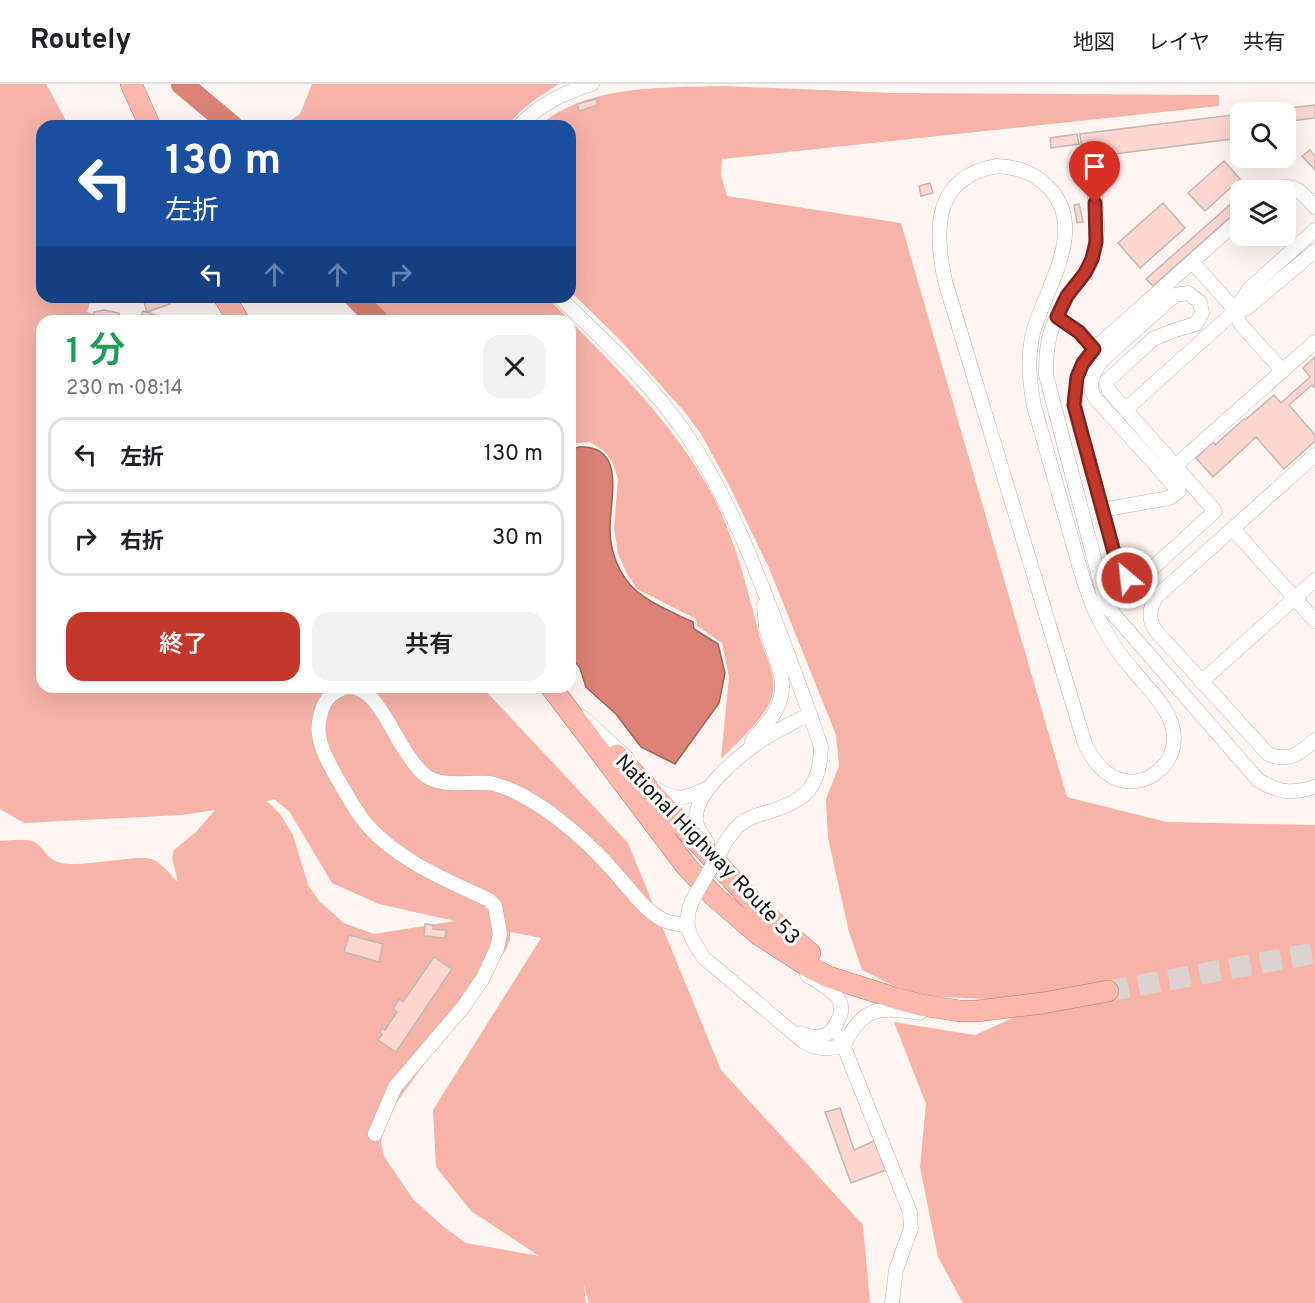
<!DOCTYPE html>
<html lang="ja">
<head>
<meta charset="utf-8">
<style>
  body { margin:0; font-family:Overpass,"Noto Sans JP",sans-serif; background:#f2f2f2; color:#202124; height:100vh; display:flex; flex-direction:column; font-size:22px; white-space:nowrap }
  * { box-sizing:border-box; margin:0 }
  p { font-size:20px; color:#757577 }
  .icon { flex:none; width:33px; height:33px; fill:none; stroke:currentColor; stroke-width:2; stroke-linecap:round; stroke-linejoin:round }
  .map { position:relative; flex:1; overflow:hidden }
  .panel { position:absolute; left:36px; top:231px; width:540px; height:378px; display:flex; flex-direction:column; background:#fff; border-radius:18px; box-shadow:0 6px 24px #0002 }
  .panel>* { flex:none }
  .guide { position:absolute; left:36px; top:36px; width:540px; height:183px; border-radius:18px; box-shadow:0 6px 24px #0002; background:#1a4fa0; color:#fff; overflow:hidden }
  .tools { position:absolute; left:1230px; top:18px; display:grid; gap:12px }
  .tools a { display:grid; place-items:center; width:66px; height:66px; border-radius:12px; background:#fff; box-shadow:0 6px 24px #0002; font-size:30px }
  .pin { position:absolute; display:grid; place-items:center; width:51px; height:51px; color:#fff; margin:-62px -26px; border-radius:50% 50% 50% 0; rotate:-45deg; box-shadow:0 0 6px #0007 }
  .pin .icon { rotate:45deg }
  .me { position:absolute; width:66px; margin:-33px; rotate:332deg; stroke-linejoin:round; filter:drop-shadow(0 0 4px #0008) }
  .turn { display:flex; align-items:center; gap:21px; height:126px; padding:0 30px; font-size:27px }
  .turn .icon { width:78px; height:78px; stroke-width:2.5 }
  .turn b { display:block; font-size:42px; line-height:51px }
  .lanes { display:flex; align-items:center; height:57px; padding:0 30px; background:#0003; justify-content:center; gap:30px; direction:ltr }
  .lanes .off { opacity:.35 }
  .round { display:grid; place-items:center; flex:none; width:63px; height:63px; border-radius:18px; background:#f2f2f2 }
  .head { display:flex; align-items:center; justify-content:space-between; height:102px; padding:0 30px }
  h1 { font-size:36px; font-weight:600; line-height:45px; color:#1e9e55 }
  .action { display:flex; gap:12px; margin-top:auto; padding:12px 30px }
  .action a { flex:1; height:69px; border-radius:18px; background:#c4372b; color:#fff; font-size:24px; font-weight:600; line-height:69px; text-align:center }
  .action a+a { background:#f2f2f2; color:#202124 }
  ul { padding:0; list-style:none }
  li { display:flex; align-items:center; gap:18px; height:75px; margin:0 12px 9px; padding:0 18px; border:3px solid #e0e0e0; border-radius:18px }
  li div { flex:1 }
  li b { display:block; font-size:22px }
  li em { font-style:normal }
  header { display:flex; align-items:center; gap:36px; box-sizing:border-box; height:84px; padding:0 30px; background:#fff; border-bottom:2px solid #e0e0e0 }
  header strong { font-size:28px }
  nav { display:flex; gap:33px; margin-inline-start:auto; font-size:21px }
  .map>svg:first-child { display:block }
  .green { fill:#f7b3a8; fill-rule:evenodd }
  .water { fill:#db8275; stroke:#a06157; stroke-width:1.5 }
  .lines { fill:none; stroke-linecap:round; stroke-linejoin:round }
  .river { stroke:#db8275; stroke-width:22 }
  .building { fill:#fdd6d0; stroke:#c3b7b5; stroke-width:1.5 }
  .highway-tunnel { stroke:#dcd3d1; stroke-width:21; stroke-dasharray:21 10; stroke-linecap:butt }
  .minor-casing { stroke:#bdb1af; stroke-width:15 }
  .highway-casing { stroke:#ad7e75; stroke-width:22 }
  .minor { stroke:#fff; stroke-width:14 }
  .highway { stroke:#feb7ab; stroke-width:21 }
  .minor-bridge-casing { stroke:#bdb1af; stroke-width:15; stroke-linecap:butt }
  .minor-bridge { stroke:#fff; stroke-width:14 }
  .route-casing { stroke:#7f241c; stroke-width:15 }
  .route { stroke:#c4372b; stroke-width:10 }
  .labels { text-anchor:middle; stroke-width:6; stroke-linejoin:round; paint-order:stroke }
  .street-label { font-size:21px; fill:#171312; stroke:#fff }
</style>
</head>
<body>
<header>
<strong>Routely</strong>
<nav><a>地図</a><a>レイヤ</a><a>共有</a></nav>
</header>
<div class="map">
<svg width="1315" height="1219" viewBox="0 0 1315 1219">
  <rect width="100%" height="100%" fill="#fff5f3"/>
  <g class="green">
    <path d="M0,0H46L69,42H42V213H91L85,237H42V603H482L628,759L721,986L863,1141L870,1219H589L584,1201L586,1219H0V757C10,757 28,753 37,760C46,767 48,776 61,779C84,784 140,769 154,776C162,780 171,791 178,798L172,774L174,766L196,748L215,726L181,731L24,739L0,725ZM274,715L289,727L332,799L379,820L455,837L374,850L344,839L319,817L308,801L293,751L280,730L267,717ZM510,848L541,854L433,1026L436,1083L471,1127L539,1172L466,1159L445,1144L413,1115L384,1072L381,1059L387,1032L505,867L510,856Z"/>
    <path d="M312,0H559C540,12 521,23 508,42H282L300,30Z"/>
    <path d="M723,2L893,9L1219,11V22L722,75L721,91L727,112L901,139L1067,713L1167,738L1315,741V1219H963L938,1173L920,1083L926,1020L894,938L975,951L1015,933L1010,916L924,912L892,901L862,886L849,848L828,754L826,715L839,682L836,651L769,484L729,401L701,350L683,326L620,256L570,207V42H539C588,0 662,4 723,2Z"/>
    <path d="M363,213H547C607,275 672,335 713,412C735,455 747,503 759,550C764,572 780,593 771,616C763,636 736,660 721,675L729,593L722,559L697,542L696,535L637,505L626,488L618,469L614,444L618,395L612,377L604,367L590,358L570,360V237H387Z"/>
  </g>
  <path class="water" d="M579,363C628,361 609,417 610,447C610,460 614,474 620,486C635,515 666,525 693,538L694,545L718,560L725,589L719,619L675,680L641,663L616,630L586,603L580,584L570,571V367L571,365Z"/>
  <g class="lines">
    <g class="river">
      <polyline points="182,0 232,42"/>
      <polyline points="355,213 378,237"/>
    </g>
  </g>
  <g class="building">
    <polygon points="596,15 598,21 579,27 577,20"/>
    <polygon points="1315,21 1315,34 1291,37 1290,24"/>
    <polygon points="1240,30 1240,54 1083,74 1080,50"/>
    <polygon points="1077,50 1079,60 1051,64 1050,54"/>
    <polygon points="1310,66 1315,72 1315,86 1302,72"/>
    <polygon points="1224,77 1240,95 1205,127 1188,109"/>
    <polygon points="930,99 933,109 921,112 919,102"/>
    <polygon points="1233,118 1235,120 1232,123 1236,128 1153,202 1146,195"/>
    <polygon points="1163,119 1185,144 1140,184 1118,159"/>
    <polygon points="1079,120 1083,138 1077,139 1074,121"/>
    <polygon points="147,213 168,213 170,220 147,228 143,215"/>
    <polygon points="104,226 119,229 118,237 78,237 79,232 86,233 87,229 94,231 94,228"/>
    <polygon points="143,227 161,233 159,237 139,237"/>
    <polygon points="1315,273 1315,304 1312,301 1289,321 1315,351 1315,357 1284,385 1256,353 1213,393 1196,374 1213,358 1215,361 1244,335 1245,336 1274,311 1281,319 1310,293 1303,284"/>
    <polygon points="425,840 433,841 433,845 446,846 445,854 424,852"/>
    <polygon points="349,851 383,860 379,878 344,868"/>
    <polygon points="434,873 452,885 396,968 378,956 382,950 380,948 382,944 385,946 397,928 393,925 399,915 403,918"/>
    <polygon points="840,1024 854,1066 874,1057 886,1086 851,1099 825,1028"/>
  </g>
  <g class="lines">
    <polyline class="highway-tunnel" points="1108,907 1315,869"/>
    <g class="minor-casing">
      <g id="minor">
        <path d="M519,42C540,20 563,9 592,0"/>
        <path d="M997,82C1018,83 1036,89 1050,105C1089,148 1042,208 1032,253C1027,277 1030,299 1034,322C1046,365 1058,407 1070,449C1079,481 1087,514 1103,543C1111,558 1121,572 1132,585C1147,604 1173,626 1174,653C1175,687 1135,711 1107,689C1097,682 1090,671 1085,660L945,197C934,146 933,93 997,82Z"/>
        <path d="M1274,106C1293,97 1303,109 1315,123"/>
        <path d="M1240,135L1094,265L1079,248L1057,233C1047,251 1046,271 1046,291L1105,516L1110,526L1258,696C1279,709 1291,710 1315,703"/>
        <polyline points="1192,178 1229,219 1242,242 1283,287"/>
        <path d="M559,213C603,256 651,299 686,350C728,412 755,482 781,552C795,589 809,626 821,663C820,702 807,716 771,727C760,730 749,733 740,740C735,744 732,750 728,754"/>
        <polyline points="1234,228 1247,224 1315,167"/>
        <path d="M1057,233C1060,226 1063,218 1067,212C1072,204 1079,197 1085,189C1105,158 1095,117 1091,83"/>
        <path d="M1094,265C1077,287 1071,306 1077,333L1118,483C1124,495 1133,498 1145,491L1215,427L1109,307L1106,298L1153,255L1175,246L1196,240L1202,229L1200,218L1188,209L1175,211L1101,277C1093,289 1087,301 1095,314L1179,407L1169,414L1102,426"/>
        <polyline points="1125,326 1234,228 1250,204 1315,146"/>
        <path d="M1315,371L1156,513C1149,525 1148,535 1156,547L1268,670C1289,679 1300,669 1315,656"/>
        <polyline points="1175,382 1315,258"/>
        <polyline points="1233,445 1315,537"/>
        <polyline points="1201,598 1315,496"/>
        <polyline points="582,633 627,674"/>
        <path d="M752,657C760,646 771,637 777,624C791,595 772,572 766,544C765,537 765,528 764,521"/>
        <path d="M654,704C676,718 686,715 708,704"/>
        <path d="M707,758C703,752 697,744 696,737C693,708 742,669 765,654C779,645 795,638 810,630"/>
        <path d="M692,817C682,842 690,853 704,874L804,958C819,966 829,966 844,961C865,921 878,923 920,929"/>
        <path d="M800,949C816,956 831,954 838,936C841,931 842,924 840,918C835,906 817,898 807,891"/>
        <polyline points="840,953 910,1128 911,1144 896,1186 892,1219"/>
        <path d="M375,1050L395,1003L464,922L483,894L497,864L500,850L495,822L489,816C447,796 401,778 369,743C356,729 347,710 337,694C328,678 316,657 319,639C321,624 325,613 339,606C369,590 389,642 401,660C407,670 417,685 426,692C444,704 468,697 489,699C513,703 537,719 557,734C575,748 595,766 610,783C626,800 641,823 661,835C668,839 679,840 687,842"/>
      </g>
    </g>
    <g class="highway-casing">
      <g id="highway">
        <polyline points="131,0 150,42"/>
        <polyline points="224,213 239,237"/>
        <polyline points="551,603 687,783 715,813 758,850 809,883 829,893 895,914 921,921 960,927 977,927 1043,919 1108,907"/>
        <polyline points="617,671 762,828 810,869"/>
      </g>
    </g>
    <use href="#minor" class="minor"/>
    <use href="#highway" class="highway"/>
    <g class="minor-bridge-casing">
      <polyline id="minor-bridge" points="692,817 728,754"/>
    </g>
    <use href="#minor-bridge" class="minor-bridge"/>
  </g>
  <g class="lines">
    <g class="route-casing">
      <polyline id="route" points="1095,119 1096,158 1092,175 1085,189 1067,212 1057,233 1079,248 1094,265 1083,279 1077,293 1074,321 1118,483 1127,494"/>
    </g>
    <use href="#route" class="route"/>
  </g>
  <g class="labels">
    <g class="street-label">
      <text transform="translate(708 765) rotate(46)" y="7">National Highway Route 53</text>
    </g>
  </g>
</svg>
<div class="tools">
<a><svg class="icon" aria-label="search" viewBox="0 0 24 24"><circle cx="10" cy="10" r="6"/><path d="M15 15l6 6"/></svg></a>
<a><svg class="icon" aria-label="layers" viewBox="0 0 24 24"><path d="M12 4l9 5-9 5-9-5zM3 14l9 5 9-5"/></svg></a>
</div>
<div class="pin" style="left:1095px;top:119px;background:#d93025"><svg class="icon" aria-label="arrive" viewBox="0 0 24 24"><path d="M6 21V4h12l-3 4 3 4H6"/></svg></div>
<svg class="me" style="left:1127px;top:494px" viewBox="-20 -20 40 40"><circle r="17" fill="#c4372b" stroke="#fff" stroke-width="3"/><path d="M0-11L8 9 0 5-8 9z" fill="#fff"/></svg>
<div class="guide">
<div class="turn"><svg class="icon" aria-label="left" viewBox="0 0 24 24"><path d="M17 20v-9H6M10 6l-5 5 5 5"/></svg><div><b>130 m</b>左折</div></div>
<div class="lanes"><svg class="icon" aria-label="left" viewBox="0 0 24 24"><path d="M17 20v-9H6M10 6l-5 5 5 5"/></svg><svg class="icon off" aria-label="ahead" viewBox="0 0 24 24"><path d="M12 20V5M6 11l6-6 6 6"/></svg><svg class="icon off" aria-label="ahead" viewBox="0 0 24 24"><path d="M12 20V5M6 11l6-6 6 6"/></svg><svg class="icon off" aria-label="right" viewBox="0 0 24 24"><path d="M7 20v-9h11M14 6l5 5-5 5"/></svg></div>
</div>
<section class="panel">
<div class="head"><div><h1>1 分</h1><p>230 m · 08:14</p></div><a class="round"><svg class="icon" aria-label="close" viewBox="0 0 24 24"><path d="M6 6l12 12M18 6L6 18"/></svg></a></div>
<ul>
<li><svg class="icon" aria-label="left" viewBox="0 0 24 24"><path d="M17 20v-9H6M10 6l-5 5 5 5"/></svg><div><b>左折</b></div><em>130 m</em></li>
<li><svg class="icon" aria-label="right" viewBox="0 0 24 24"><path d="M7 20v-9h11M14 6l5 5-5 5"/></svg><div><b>右折</b></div><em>30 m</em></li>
</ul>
<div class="action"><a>終了</a><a>共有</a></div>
</section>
</div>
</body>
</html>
